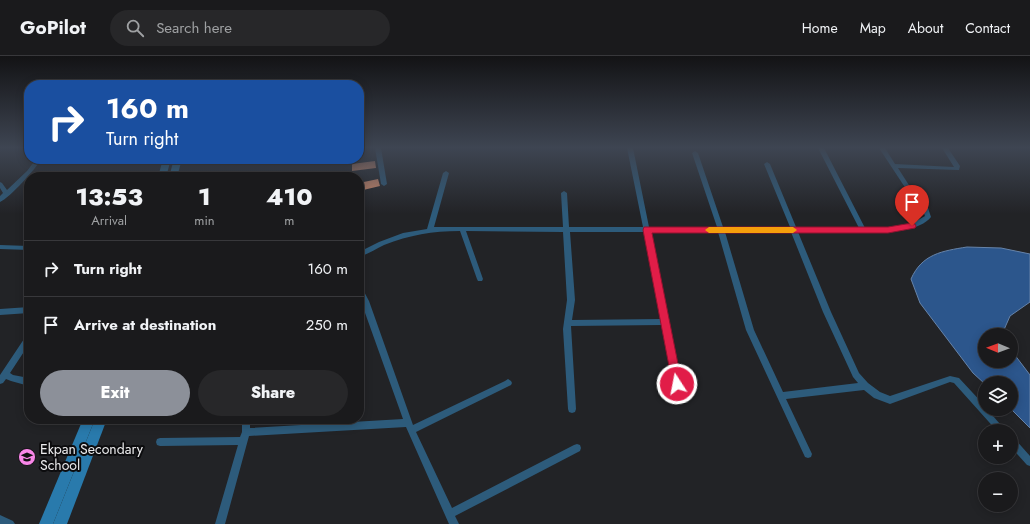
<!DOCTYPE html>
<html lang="en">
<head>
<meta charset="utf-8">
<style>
  body { margin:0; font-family:Jost,sans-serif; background:#272729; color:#f1f3f6; height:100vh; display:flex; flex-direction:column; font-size:15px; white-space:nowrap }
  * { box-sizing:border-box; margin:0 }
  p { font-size:13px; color:#9fa1a3 }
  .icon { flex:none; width:22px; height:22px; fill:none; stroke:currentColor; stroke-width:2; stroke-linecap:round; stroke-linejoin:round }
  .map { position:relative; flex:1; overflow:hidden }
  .details { position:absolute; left:24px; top:116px; width:340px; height:252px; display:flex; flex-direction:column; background:#1a1a1c; border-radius:16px; box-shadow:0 2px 10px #0003,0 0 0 1px #38383b }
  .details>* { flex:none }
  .guide { position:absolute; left:24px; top:24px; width:340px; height:84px; border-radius:16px; box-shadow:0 2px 10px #0003,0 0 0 1px #38383b; background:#1a4fa0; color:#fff; overflow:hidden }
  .needle { width:26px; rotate:271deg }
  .buttons { position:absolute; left:978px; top:272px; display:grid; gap:8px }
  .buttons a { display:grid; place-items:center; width:40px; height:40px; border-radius:50%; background:#1a1a1c; box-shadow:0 2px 10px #0003,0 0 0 1px #38383b; font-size:20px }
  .pin { position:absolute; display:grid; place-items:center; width:34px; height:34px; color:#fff; margin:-41px -17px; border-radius:50% 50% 50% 0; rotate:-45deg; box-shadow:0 0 4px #0007 }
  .pin .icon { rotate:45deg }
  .me { position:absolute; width:44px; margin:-22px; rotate:349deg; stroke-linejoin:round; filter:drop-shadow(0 0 3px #0008) }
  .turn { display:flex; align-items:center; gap:14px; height:84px; padding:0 16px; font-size:18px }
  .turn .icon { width:52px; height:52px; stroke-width:2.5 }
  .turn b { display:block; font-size:28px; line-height:34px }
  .eta { display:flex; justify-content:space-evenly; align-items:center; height:68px; text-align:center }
  .eta b { font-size:24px; font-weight:800; line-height:28px }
  .action { display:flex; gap:8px; margin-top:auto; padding:8px 16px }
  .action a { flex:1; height:46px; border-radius:24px; background:#8c9099; color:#fff; font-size:16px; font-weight:800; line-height:46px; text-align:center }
  .action a+a { background:#272729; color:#f1f3f6 }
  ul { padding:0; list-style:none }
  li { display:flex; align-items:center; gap:12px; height:56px; padding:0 16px; border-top:1px solid #38383b }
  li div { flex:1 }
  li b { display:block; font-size:15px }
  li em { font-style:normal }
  header { display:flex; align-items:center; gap:24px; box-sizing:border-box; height:56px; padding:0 20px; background:#1a1a1c; border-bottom:1px solid #38383b }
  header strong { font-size:19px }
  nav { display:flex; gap:22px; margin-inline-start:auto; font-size:14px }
  .search { width:280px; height:36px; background:#272729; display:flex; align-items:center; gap:10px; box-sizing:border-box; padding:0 14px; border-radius:22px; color:#9fa1a3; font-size:15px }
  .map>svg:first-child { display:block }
  .water { fill:#2c568c; stroke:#6683a9 }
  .building { fill:#d88f6d }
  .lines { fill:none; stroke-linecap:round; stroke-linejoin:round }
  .minor { fill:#2d5b7b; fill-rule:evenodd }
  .secondary { fill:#297aac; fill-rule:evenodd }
  .route { fill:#e11d48; stroke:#92132f }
  .slow { fill:#f59e0b }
  .labels { text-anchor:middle; stroke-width:4; stroke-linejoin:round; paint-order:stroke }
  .near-poi-label { font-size:14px; fill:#ececee; stroke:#0c0c0e; text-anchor:start }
</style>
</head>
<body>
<header>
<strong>GoPilot</strong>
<div class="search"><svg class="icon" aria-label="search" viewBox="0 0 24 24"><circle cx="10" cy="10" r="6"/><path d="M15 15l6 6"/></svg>Search here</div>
<nav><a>Home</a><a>Map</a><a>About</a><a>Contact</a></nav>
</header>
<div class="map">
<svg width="1030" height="468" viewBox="0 0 1030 468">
  <rect width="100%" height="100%" fill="#222326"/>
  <path class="water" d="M967,191L1001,192L1030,198V246L1010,260L1003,276L1005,279H985V305H1011V294L1030,319V372L1011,353V327L985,328L973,317L920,247L911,223C922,198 942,195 967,191Z"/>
  <g class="building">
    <polygon points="375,105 376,112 352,115 352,108"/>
    <polygon points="378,123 380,130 359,135 359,127"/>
  </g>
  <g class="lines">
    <g class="minor">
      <polygon points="375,92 381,92 387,128 384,130 381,128"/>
      <path d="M627,92H633L649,171H717L692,97L695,95L698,97L723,171H790L764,108L767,106L770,108L796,171L859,172L818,92H824L865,172C886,172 907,172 925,160L923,155L910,139L879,92H885L895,108L954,111L942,92H948L960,110L959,114L898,112L914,137L928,152L931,161C915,180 870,176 848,176C831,176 814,176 798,176L831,256L859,317L868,327L880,336L890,340L950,320L959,322L985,350V353H987L1006,375H997L954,327L950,326L890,348L874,342L864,334L786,343L812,398L811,401L808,402L805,401L746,274L718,176H650L681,328L680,330L677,332L674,330L673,328L662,269L571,270L576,353L575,356L572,357L569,356L568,353L563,273L567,244L563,176L466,175L483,223L482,225H478L477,223L460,175C432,175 410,179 384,189C376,193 368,198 359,201V196L379,186L403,177L427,173L443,117L446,115L449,117L434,171H563L561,137L564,135L567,137L569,171H643ZM570,176H644L661,263L572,264L575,244ZM725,176H791L823,256L853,321L858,327L783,336L754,274Z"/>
      <path d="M36,103H42C34,114 11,141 0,146V140L3,137L0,132V126L2,127L7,134L27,115Z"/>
      <polygon points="0,189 29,190 29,194 0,193"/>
      <polygon points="359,229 361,230 369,245 413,369 505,325 508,323 511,325 512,327 511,329 416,376 452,452 574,389 577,388 580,389 581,392 580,395 455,460 459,468 449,468 406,371 249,380 225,468 215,468 238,389 160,390 157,389 156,386 157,383 160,382 240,381 242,376 242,363 250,363 250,372 403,363 359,240"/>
      <polygon points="29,251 29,257 0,259 0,253"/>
      <polygon points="29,279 29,288 10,317 13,319 29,322 29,330 11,325 6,323 3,327 0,328 0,319 26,280"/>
      <polygon points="1011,381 1014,382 1030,400 1030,410 1027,409 1011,391"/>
      <polygon points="0,459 13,465 15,468 0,468"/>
    </g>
    <g class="secondary">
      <polygon points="163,103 171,103 166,121 158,121"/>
      <polygon points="174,103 182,103 177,121 169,121"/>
      <polygon points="83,363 95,363 53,468 39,468"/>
      <polygon points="95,363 107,363 67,468 53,468"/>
    </g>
  </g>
  <linearGradient id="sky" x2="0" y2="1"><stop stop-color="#131315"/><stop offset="0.58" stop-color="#3e4552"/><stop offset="1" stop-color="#3e4552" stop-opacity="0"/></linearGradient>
  <rect width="1030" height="158" fill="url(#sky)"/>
  <polygon class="route" points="912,167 915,168 916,170 915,172 888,177 652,177 682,328 681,331 677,333 673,331 643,174 644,171 888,171"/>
  <polygon class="slow" points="709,171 793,171 797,174 793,177 709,177 705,174"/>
  <defs>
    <g id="university-disc" transform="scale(0.9)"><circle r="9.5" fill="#f987e8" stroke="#0c0c0e"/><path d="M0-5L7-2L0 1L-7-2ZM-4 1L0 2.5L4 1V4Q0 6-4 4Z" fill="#111"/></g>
  </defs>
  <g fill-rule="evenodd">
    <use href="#university-disc" x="27" y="401"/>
  </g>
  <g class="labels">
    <g class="near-poi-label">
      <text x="40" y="398">Ekpan Secondary<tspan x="40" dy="16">School</tspan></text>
    </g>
  </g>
</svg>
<div class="buttons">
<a><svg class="needle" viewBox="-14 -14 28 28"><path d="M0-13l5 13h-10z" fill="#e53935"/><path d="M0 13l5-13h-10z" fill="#9fa1a3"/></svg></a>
<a><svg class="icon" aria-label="layers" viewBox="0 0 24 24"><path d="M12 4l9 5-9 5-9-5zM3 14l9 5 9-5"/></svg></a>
<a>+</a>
<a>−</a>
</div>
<div class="pin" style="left:912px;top:170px;background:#d93025"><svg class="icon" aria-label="arrive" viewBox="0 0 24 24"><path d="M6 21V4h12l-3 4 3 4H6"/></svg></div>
<svg class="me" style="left:677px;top:328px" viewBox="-20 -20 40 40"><circle r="17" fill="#e11d48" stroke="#fff" stroke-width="3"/><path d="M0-11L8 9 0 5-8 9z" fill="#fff"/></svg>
<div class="guide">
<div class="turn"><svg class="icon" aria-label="right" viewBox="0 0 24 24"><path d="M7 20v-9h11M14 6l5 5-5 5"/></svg><div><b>160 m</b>Turn right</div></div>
</div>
<section class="details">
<div class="eta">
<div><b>13:53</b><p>Arrival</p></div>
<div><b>1</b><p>min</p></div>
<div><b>410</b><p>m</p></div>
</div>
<ul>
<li><svg class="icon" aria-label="right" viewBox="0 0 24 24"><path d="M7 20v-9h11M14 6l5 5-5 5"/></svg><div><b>Turn right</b></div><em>160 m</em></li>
<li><svg class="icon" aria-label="arrive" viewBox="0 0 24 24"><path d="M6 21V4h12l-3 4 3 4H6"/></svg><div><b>Arrive at destination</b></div><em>250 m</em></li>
</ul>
<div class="action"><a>Exit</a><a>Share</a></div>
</section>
</div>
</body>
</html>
